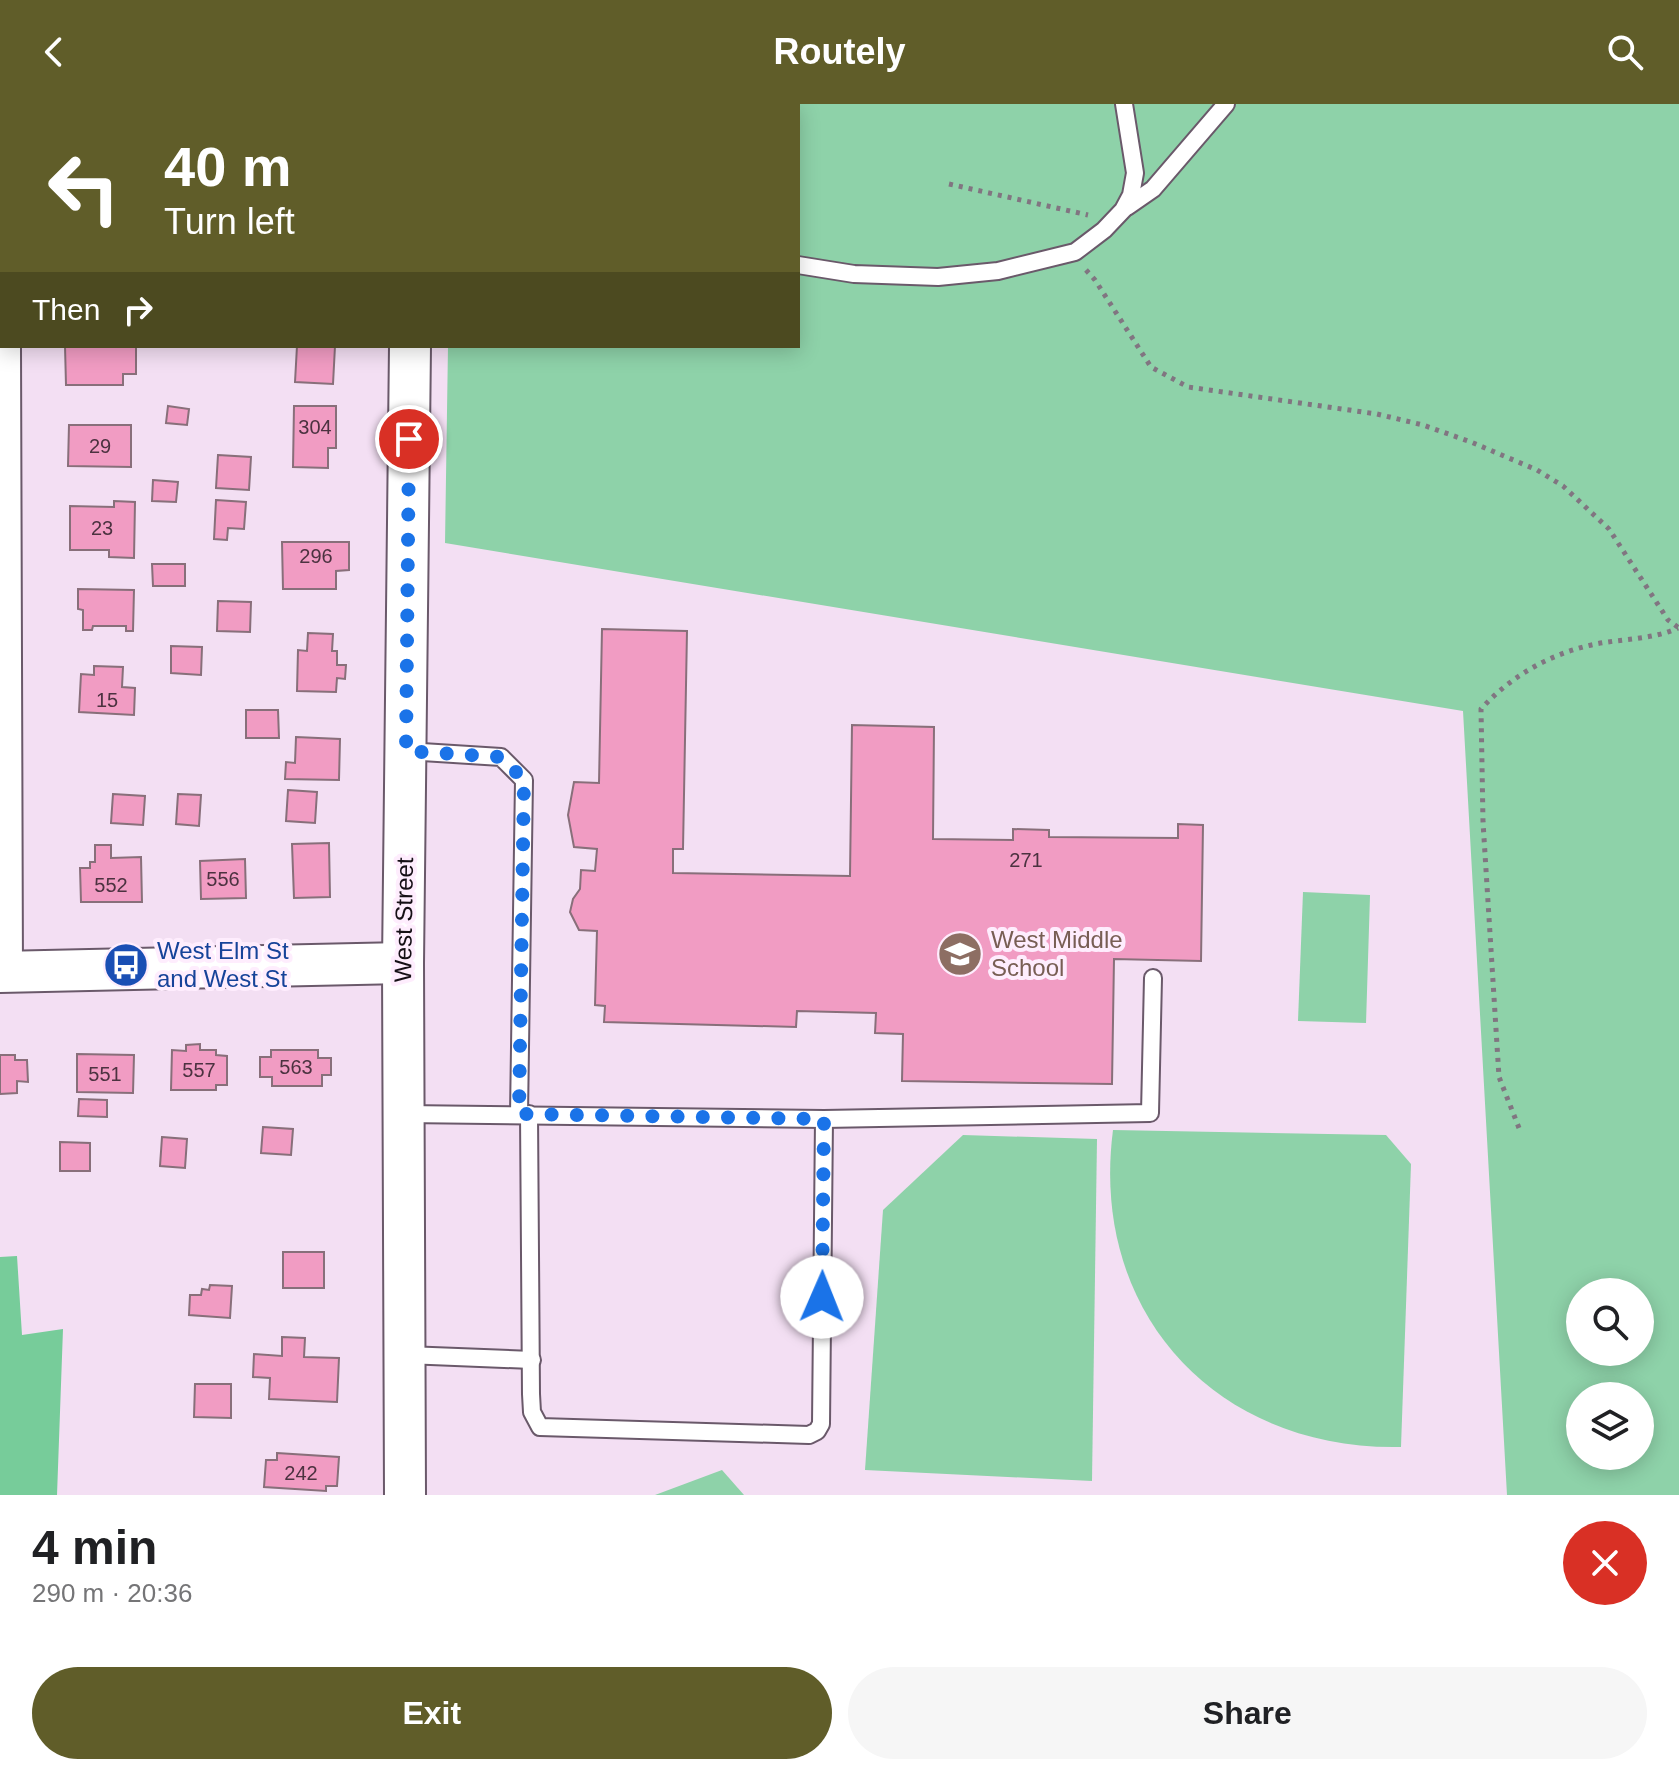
<!DOCTYPE html>
<html lang="en">
<head>
<meta charset="utf-8">
<style>
  body { margin:0; font-family:Helvetica,sans-serif; background:#f6f6f6; color:#202124; height:100vh; display:flex; flex-direction:column; font-size:30px; white-space:nowrap }
  * { box-sizing:border-box; margin:0 }
  p { font-size:26px; color:#757577 }
  .icon { flex:none; width:44px; height:44px; fill:none; stroke:currentColor; stroke-width:2; stroke-linecap:round; stroke-linejoin:round }
  .map { position:relative; height:1391px; overflow:hidden }
  .details { display:flex; flex-direction:column; background:#fff; flex:1 }
  .details>* { flex:none }
  .hud { position:absolute; left:0px; top:0px; width:800px; height:244px; box-shadow:0 4px 20px #0003; background:#605d29; color:#fff; overflow:hidden }
  .fabs { position:absolute; left:1566px; top:1174px; display:grid; gap:16px }
  .fabs a { display:grid; place-items:center; width:88px; height:88px; border-radius:50%; background:#fff; box-shadow:0 4px 20px #0003; font-size:40px }
  .pin { position:absolute; display:grid; place-items:center; width:68px; height:68px; color:#fff; margin:-34px; border:4px solid #fff; border-radius:50%; box-shadow:0 2px 8px #0007 }
  .me { position:absolute; width:88px; margin:-44px; rotate:1deg; stroke-linejoin:round; filter:drop-shadow(0 0 6px #0008) }
  .turn { display:flex; align-items:center; gap:28px; height:168px; padding:0 32px; font-size:36px }
  .turn .icon { width:104px; height:104px; stroke-width:2.5 }
  .turn b { display:block; font-size:56px; line-height:68px }
  .then { display:flex; align-items:center; height:76px; padding:0 32px; background:#0003; gap:16px; font-size:30px }
  .round { display:grid; place-items:center; flex:none; width:84px; height:84px; border-radius:42px; background:#f6f6f6 }
  .head { display:flex; align-items:center; justify-content:space-between; height:136px; padding:0 32px }
  h1 { font-size:48px; font-weight:800; line-height:60px }
  .cta { display:flex; gap:16px; margin-top:auto; padding:16px 32px }
  .cta a { flex:1; height:92px; border-radius:48px; background:#605d29; color:#fff; font-size:32px; font-weight:800; line-height:92px; text-align:center }
  .cta a+a { background:#f6f6f6; color:#202124 }
  header { display:flex; justify-content:space-between; align-items:center; height:104px; padding:0 32px; background:#605d29; color:#fff; font-size:36px; font-weight:800 }
  .map>svg:first-child { display:block }
  .green { fill:#8ed2a9; fill-rule:evenodd }
  .forest { fill:#77cc9a }
  .building { fill:#f19cc3; stroke:#886f7a; stroke-width:2 }
  .lines { fill:none; stroke-linecap:round; stroke-linejoin:round }
  .service-casing { stroke:#6a596a; stroke-width:20 }
  .minor-casing { stroke:#6a596a; stroke-width:36 }
  .tertiary-casing { stroke:#6a596a; stroke-width:44 }
  .path { stroke:#817581; stroke-width:5; stroke-dasharray:4 6; stroke-linecap:butt }
  .service { stroke:#fff; stroke-width:16 }
  .minor { stroke:#fff; stroke-width:32 }
  .tertiary { stroke:#fff; stroke-width:40 }
  .route { stroke:#1a73e8; stroke-width:14; stroke-dasharray:0 25.2 }
  .labels { text-anchor:middle; stroke-width:8; stroke-linejoin:round; paint-order:stroke }
  .number-label { font-size:20px; fill:#4c3240 }
  .street-label { font-size:24px; fill:#150f15; stroke:#feedfd }
  .education-label { font-size:24px; fill:#785e54; stroke:#feedfd; text-anchor:start }
  .transit-label { font-size:24px; fill:#164399; stroke:#feedfd; text-anchor:start }
</style>
</head>
<body>
<header><svg class="icon" aria-label="back" viewBox="0 0 24 24"><path d="M15 5l-7 7 7 7"/></svg>Routely<svg class="icon" aria-label="search" viewBox="0 0 24 24"><circle cx="10" cy="10" r="6"/><path d="M15 15l6 6"/></svg></header>
<div class="map">
<svg width="1679" height="1391" viewBox="0 0 1679 1391">
  <rect width="100%" height="100%" fill="#f3dff3"/>
  <g class="green">
    <path d="M451,0H1679V1391H1507L1463,607L445,439L448,242H798V2ZM1580,1188H1640V1248H1580ZM1580,1292H1640V1352H1580Z"/>
    <polygon points="1303,788 1370,791 1366,919 1298,917"/>
    <path d="M1113,1026L1386,1031L1411,1060L1401,1343C1218,1347 1089,1210 1113,1026Z"/>
    <polygon points="963,1031 1097,1035 1092,1377 865,1366 883,1106"/>
    <polygon points="722,1366 744,1391 655,1391"/>
  </g>
  <polygon class="forest" points="17,1152 22,1231 63,1225 57,1391 0,1391 0,1153"/>
  <g class="building">
    <polygon points="78,0 101,0 129,1 78,2"/>
    <polygon points="65,242 136,242 136,270 123,270 123,281 66,281"/>
    <polygon points="297,242 335,242 333,280 295,278"/>
    <polygon points="168,302 189,305 187,321 166,319"/>
    <polygon points="294,302 336,302 336,344 328,344 328,364 293,363"/>
    <polygon points="69,321 131,321 131,363 68,362"/>
    <polygon points="218,351 251,353 249,386 216,384"/>
    <polygon points="153,376 178,378 176,398 152,397"/>
    <polygon points="216,396 246,398 244,425 228,424 227,436 214,435"/>
    <polygon points="114,397 135,398 134,454 109,453 109,446 70,446 70,402 114,403"/>
    <polygon points="282,438 349,438 349,466 336,467 336,485 283,485"/>
    <polygon points="152,460 185,460 185,482 153,482"/>
    <polygon points="78,485 134,486 133,527 126,527 126,522 93,522 92,526 83,526 83,506 78,505"/>
    <polygon points="218,497 251,498 250,528 217,527"/>
    <polygon points="602,525 687,527 683,745 673,745 673,769 850,772 852,621 934,623 933,735 1013,736 1013,725 1049,726 1049,733 1178,734 1178,720 1203,721 1201,857 1114,855 1112,980 902,977 903,930 875,929 876,909 797,907 796,923 604,918 605,902 595,901 597,827 579,826 570,808 573,795 580,785 581,766 595,767 597,745 574,743 568,711 574,678 599,679"/>
    <polygon points="308,529 333,530 332,547 337,547 337,561 346,561 345,575 337,574 336,588 297,587 298,546 307,547"/>
    <polygon points="171,542 202,543 201,571 171,569"/>
    <polygon points="94,562 123,563 122,583 135,584 134,611 79,608 81,570 94,571"/>
    <polygon points="246,606 278,606 279,634 246,634"/>
    <polygon points="296,633 340,635 339,676 285,675 286,658 295,659"/>
    <polygon points="288,686 317,688 315,719 286,717"/>
    <polygon points="113,690 145,692 143,721 111,719"/>
    <polygon points="178,690 201,691 199,722 176,720"/>
    <polygon points="329,739 330,793 294,794 292,740"/>
    <polygon points="95,741 111,741 111,754 141,753 142,798 81,798 80,764 90,764 90,758 95,758"/>
    <polygon points="245,755 246,794 201,795 200,757"/>
    <polygon points="200,940 200,946 216,946 216,951 227,952 227,981 216,981 216,986 171,986 172,946 186,947 186,941"/>
    <polygon points="271,946 318,946 318,954 331,954 331,971 322,971 322,982 272,982 272,973 260,973 260,953 271,953"/>
    <polygon points="77,950 134,951 133,989 77,988"/>
    <polygon points="0,951 15,951 15,956 27,956 28,978 17,977 17,989 0,990"/>
    <polygon points="79,995 107,996 107,1013 78,1012"/>
    <polygon points="263,1023 293,1025 291,1051 261,1049"/>
    <polygon points="162,1033 187,1035 185,1064 160,1062"/>
    <polygon points="60,1038 90,1039 90,1067 60,1067"/>
    <rect x="283" y="1148" width="41" height="36"/>
    <polygon points="210,1181 232,1182 230,1214 189,1211 190,1191 201,1191 202,1185 209,1186"/>
    <polygon points="282,1233 305,1234 304,1253 339,1254 337,1298 269,1295 270,1274 253,1273 254,1250 282,1252"/>
    <polygon points="195,1280 231,1280 231,1314 194,1313"/>
    <polygon points="277,1349 339,1353 337,1382 326,1382 326,1387 264,1383 266,1356 277,1356"/>
  </g>
  <g class="lines">
    <g class="service-casing">
      <g id="service">
        <polyline points="1127,103 1153,85 1226,0"/>
        <polyline points="798,161 854,170 938,173 998,167 1075,148 1104,126 1123,106 1131,91 1135,69 1124,0"/>
        <polyline points="406,647 501,653 524,676 519,1010"/>
        <polyline points="404,1010 824,1015 1150,1009 1153,874"/>
        <polyline points="529,1010 531,1290 532,1308 540,1323 809,1331 817,1327 821,1320 824,1015"/>
        <polyline points="406,1251 532,1256"/>
      </g>
    </g>
    <g class="minor-casing">
      <g id="minor">
        <polyline points="3,0 3,2"/>
        <polyline points="4,242 6,868"/>
      </g>
    </g>
    <g class="tertiary-casing">
      <g id="tertiary">
        <polyline points="412,2 412,0"/>
        <polyline points="0,868 403,859"/>
        <polyline points="405,1391 403,859 410,242"/>
      </g>
    </g>
    <g class="path">
      <polyline points="949,80 1088,111"/>
      <polyline points="1086,166 1095,176 1151,263 1188,283 1377,310 1423,321 1471,338 1537,366 1563,382 1609,425 1668,516 1679,524"/>
      <path d="M1519,1024L1499,973L1483,718L1481,605C1509,574 1546,552 1587,542C1618,534 1649,537 1678,524"/>
    </g>
    <use href="#service" class="service"/>
    <use href="#minor" class="minor"/>
    <use href="#tertiary" class="tertiary"/>
  </g>
  <g class="lines">
    <polyline class="route" points="409,335 406,647 501,653 524,676 519,1010 824,1015 822,1193"/>
  </g>
  <defs>
    <g id="school-disc" transform="scale(2.3)"><circle r="9.5" fill="#8d6e63" stroke="#feedfd"/><path d="M0-5L7-2L0 1L-7-2ZM-4 1L0 2.5L4 1V4Q0 6-4 4Z" fill="#fff"/></g>
    <g id="bus-disc" transform="scale(2.3)"><circle r="9.5" fill="#1a4fb4" stroke="#feedfd"/><path d="M-5-6H5V4H4V6H2V4H-2V6H-4V4H-5ZM-3.5-4V0h7V-4ZM-3.5 1.2v1.5H-2V1.2ZM2 1.2v1.5H3.5V1.2Z" fill="#fff"/></g>
  </defs>
  <g fill-rule="evenodd">
    <use href="#school-disc" x="960" y="850"/>
    <use href="#bus-disc" x="126" y="861"/>
  </g>
  <g class="labels">
    <g class="number-label">
      <text x="315" y="330">304</text>
      <text x="100" y="349">29</text>
      <text x="102" y="431">23</text>
      <text x="316" y="459">296</text>
      <text x="107" y="603">15</text>
      <text x="1026" y="763">271</text>
      <text x="223" y="782">556</text>
      <text x="111" y="788">552</text>
      <text x="296" y="970">563</text>
      <text x="199" y="973">557</text>
      <text x="105" y="977">551</text>
      <text x="301" y="1376">242</text>
    </g>
    <g class="street-label">
      <text transform="translate(404 816) rotate(-89)" y="8">West Street</text>
    </g>
    <g class="education-label">
      <text x="991" y="844">West Middle<tspan x="991" dy="28">School</tspan></text>
    </g>
    <g class="transit-label">
      <text x="157" y="855">West Elm St<tspan x="157" dy="28">and West St</tspan></text>
    </g>
  </g>
</svg>
<div class="fabs">
<a><svg class="icon" aria-label="search" viewBox="0 0 24 24"><circle cx="10" cy="10" r="6"/><path d="M15 15l6 6"/></svg></a>
<a><svg class="icon" aria-label="layers" viewBox="0 0 24 24"><path d="M12 4l9 5-9 5-9-5zM3 14l9 5 9-5"/></svg></a>
</div>
<div class="pin" style="left:409px;top:335px;background:#d93025"><svg class="icon" aria-label="arrive" viewBox="0 0 24 24"><path d="M6 21V4h12l-3 4 3 4H6"/></svg></div>
<svg class="me" style="left:822px;top:1193px" viewBox="-20 -20 40 40"><circle r="19" fill="#fff"/><path d="M0-13L10 11 0 6-10 11z" fill="#1a73e8"/></svg>
<div class="hud">
<div class="turn"><svg class="icon" aria-label="left" viewBox="0 0 24 24"><path d="M17 20v-9H6M10 6l-5 5 5 5"/></svg><div><b>40 m</b>Turn left</div></div>
<div class="then">Then<svg class="icon" aria-label="right" viewBox="0 0 24 24"><path d="M7 20v-9h11M14 6l5 5-5 5"/></svg></div>
</div>
</div>
<section class="details">
<div class="head"><div><h1>4 min</h1><p>290 m · 20:36</p></div><a class="round" style="background:#d93025;color:#fff"><svg class="icon" aria-label="close" viewBox="0 0 24 24"><path d="M6 6l12 12M18 6L6 18"/></svg></a></div>
<div class="cta"><a>Exit</a><a>Share</a></div>
</section>
</body>
</html>
